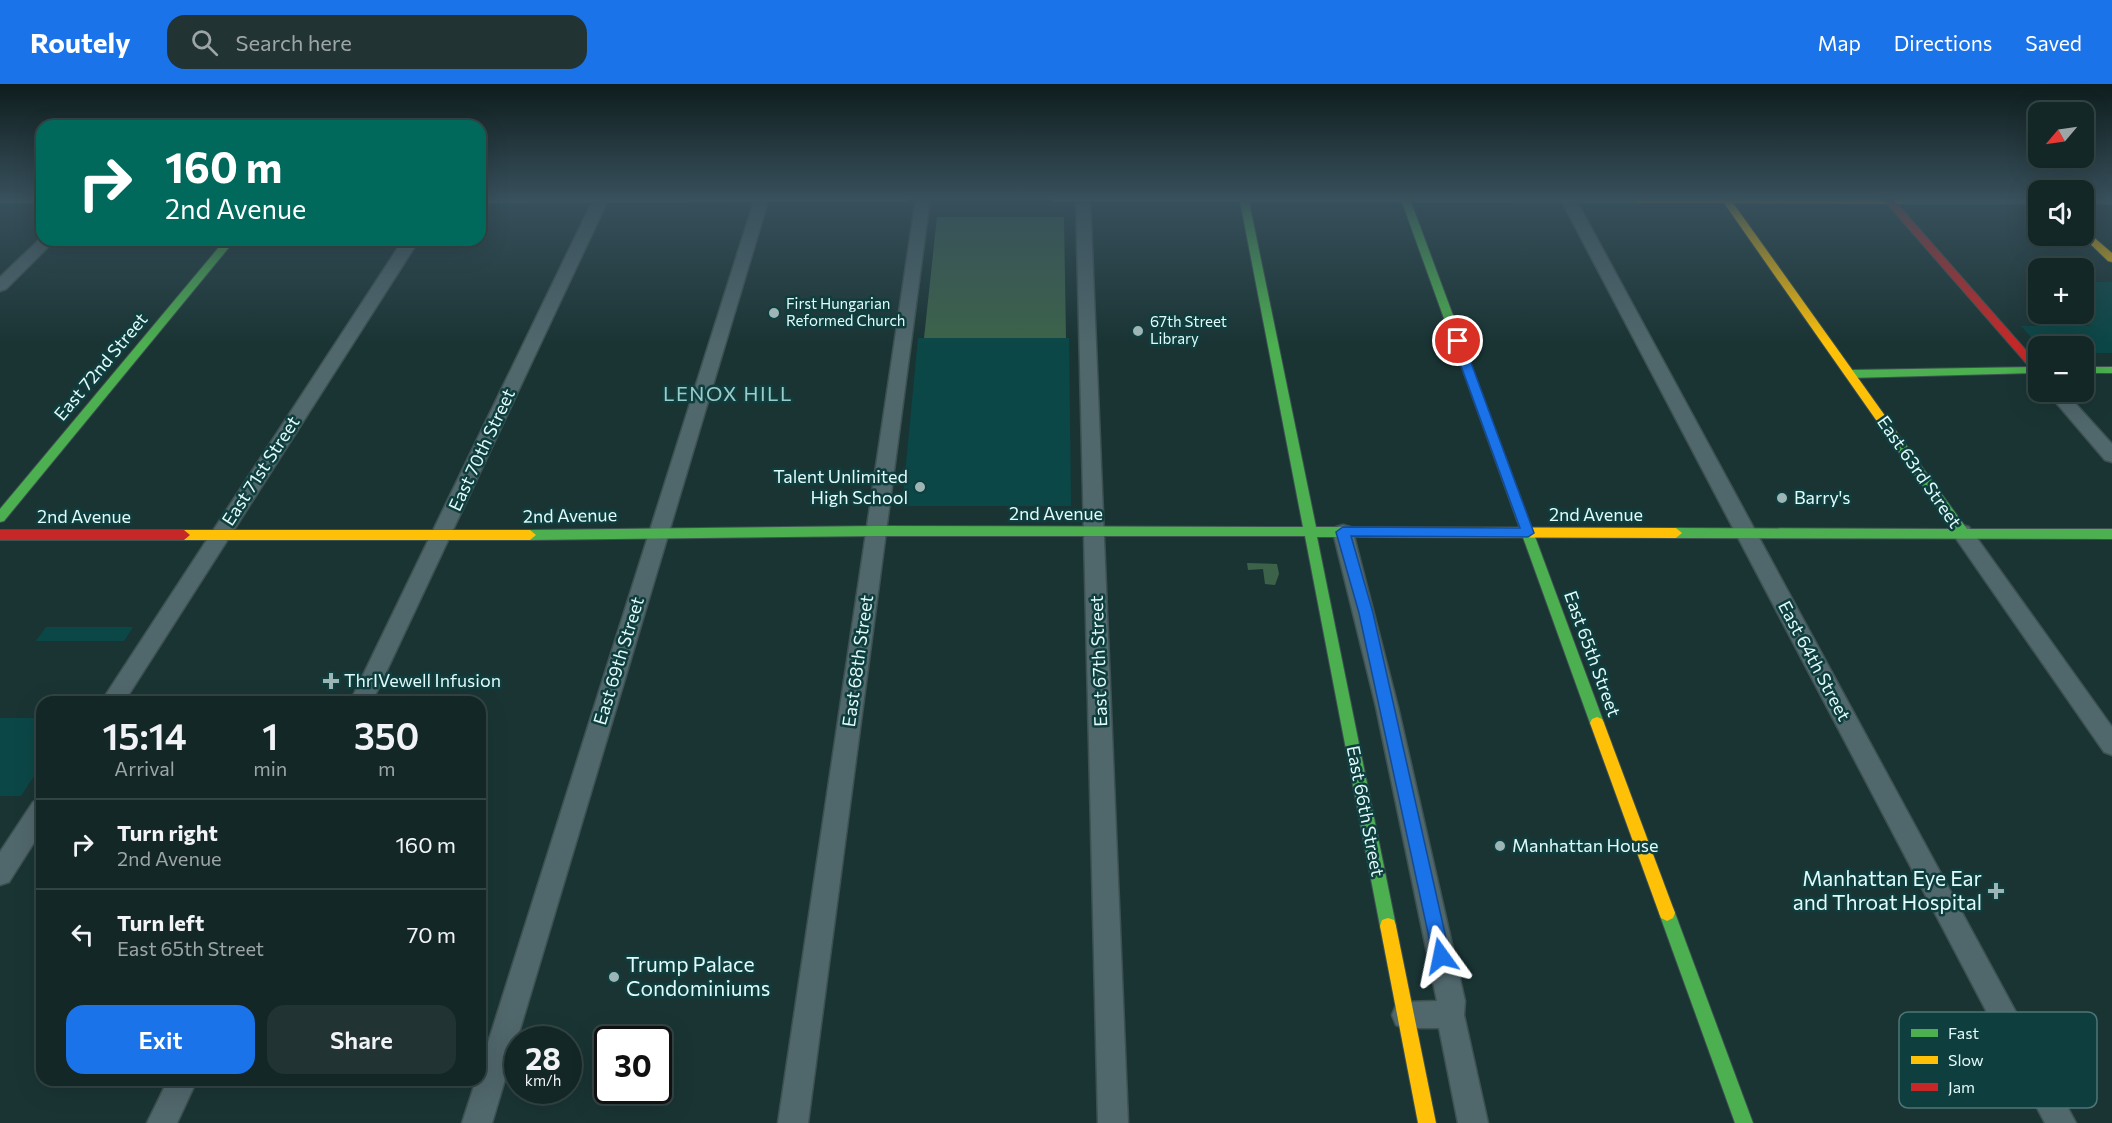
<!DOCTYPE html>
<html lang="en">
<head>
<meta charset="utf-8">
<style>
  body { margin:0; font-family:Commissioner,sans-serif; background:#213333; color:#f1f3f6; height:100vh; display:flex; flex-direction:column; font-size:22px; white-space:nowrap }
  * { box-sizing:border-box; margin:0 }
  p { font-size:20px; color:#9da5a7 }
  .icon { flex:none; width:33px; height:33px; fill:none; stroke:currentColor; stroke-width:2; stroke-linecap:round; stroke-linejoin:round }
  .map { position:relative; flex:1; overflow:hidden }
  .panel { position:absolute; left:36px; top:612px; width:450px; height:390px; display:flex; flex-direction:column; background:#142727; border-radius:18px; box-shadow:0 6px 24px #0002,0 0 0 2px #344 }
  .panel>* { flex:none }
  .top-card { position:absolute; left:36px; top:36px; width:450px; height:126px; border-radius:18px; box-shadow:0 6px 24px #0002,0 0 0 2px #344; background:#00695c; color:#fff; overflow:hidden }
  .needle { width:39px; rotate:241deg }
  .fabs { position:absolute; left:2028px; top:18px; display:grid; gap:12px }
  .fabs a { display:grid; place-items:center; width:66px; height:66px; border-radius:12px; background:#142727; box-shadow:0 6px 24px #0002,0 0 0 2px #344; font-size:30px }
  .speed { position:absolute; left:504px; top:942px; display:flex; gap:12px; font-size:30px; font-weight:700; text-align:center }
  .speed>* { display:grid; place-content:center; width:78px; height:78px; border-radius:50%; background:#142727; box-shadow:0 6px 24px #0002,0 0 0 2px #344; line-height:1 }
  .speed small { font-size:15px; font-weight:400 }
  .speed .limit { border:3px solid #111; border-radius:9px; background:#fff; color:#111 }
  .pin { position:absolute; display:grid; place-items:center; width:51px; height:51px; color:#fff; margin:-26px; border:3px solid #fff; border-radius:50%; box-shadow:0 2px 6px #0007 }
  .me { position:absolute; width:66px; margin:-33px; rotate:348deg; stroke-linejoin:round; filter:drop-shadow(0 0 4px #0008) }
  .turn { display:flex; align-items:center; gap:21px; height:126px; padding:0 30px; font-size:27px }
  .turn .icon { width:78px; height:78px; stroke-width:2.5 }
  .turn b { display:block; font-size:42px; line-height:51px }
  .eta { display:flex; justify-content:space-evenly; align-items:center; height:102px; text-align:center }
  .eta b { font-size:36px; font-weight:600; line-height:42px }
  .action { display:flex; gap:12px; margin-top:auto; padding:12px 30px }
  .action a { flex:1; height:69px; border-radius:18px; background:#1a73e8; color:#fff; font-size:24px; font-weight:600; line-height:69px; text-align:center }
  .action a+a { background:#213333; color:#f1f3f6 }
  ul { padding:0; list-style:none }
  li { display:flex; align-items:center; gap:18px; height:90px; padding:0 30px; border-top:2px solid #344 }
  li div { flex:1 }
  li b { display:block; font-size:22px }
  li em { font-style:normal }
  header { display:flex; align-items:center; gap:36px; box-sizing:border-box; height:84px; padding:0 30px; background:#1a73e8; color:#fff }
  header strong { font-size:28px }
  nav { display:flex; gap:33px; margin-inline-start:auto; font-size:21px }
  .search { width:420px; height:54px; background:#213333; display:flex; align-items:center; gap:15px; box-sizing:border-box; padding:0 21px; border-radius:18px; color:#9da5a7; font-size:22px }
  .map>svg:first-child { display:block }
  .built { fill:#0c4747 }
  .green { fill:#3c634a }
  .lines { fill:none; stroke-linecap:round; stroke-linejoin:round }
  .street-casing { stroke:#3d5151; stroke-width:3 }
  .fast-casing { stroke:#3d5151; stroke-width:2 }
  .slow-casing { stroke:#3d5151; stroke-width:2 }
  .jam-casing { stroke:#3d5151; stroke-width:2 }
  .street { fill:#50676c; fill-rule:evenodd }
  .fast { fill:#4caf50; fill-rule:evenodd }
  .slow { fill:#ffc107; fill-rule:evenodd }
  .jam { fill:#c62828; fill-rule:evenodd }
  .route { fill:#1a73e8; stroke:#114b97; stroke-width:1.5 }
  .poi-dot { fill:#9db5b5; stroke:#0f3e3f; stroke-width:2 }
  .labels { text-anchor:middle; stroke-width:5; stroke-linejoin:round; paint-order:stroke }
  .far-poi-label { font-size:15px; fill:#e3fafa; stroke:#0f3e3f; text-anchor:start }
  .street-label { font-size:18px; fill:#e3fafa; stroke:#0f3e3f }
  .poi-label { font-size:18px; fill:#e3fafa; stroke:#0f3e3f; text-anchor:start }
  .neighbourhood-label { font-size:20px; letter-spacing:1.5px; fill:#9ccbca; stroke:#0f3e3f }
  .near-poi-label { font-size:21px; fill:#e3fafa; stroke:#0f3e3f; text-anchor:end }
  .key { fill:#0f3e3f; stroke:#4f7677; stroke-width:1.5 }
  .key-label { font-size:16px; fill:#e3fafa }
</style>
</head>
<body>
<header>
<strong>Routely</strong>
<div class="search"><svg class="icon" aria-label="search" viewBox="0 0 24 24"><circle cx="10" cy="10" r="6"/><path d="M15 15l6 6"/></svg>Search here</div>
<nav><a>Map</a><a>Directions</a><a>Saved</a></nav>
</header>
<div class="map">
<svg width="2112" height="1039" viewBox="0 0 2112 1039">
  <rect width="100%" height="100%" fill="#1a3434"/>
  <g class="built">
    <polygon points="2084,198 2112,198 2112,269 2084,269 2084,262 2039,262 2021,242 2090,242 2079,230 2084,230"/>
    <polygon points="918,254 1069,254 1071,422 902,422"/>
    <polygon points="46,543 133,543 124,557 36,557"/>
    <polygon points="0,634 42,634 42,680 21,712 0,712"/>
  </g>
  <g class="green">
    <polygon points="937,133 1064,133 1066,254 924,254"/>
    <polygon points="1247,479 1277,480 1279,490 1275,501 1265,500 1263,485 1248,486"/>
  </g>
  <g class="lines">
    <g class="street-casing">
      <g id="street">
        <polygon points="594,114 609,114 372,618 350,618"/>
        <polygon points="755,114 769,114 492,1039 462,1039 476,996 480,996 480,984"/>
        <polygon points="916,114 930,114 808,1039 778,1039"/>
        <polygon points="1076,114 1090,114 1128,1039 1098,1039"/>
        <polygon points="1560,114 1575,114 2076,1039 2045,1039"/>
        <polygon points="42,153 42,156 55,156 6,205 0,207 0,193"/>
        <polygon points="403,156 419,156 124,618 101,618"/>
        <polygon points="2047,308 2065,308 2112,360 2112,378 2105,376"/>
        <polygon points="1343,441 1350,443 1353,448 1398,623 1465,917 1464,931 1488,1039 1458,1039 1439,944 1406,944 1396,941 1392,931 1396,921 1406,918 1437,917 1376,623 1333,448 1336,443"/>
        <polygon points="1962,441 1969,443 2112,643 2112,671 2104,668 1955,453 1952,448 1955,443"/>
        <polygon points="42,714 42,746 9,798 0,801 0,768 33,718"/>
        <polygon points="168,996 197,996 177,1039 147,1039"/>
      </g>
    </g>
    <g class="fast-casing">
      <g id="fast">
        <rect x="0" y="114" width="42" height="5"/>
        <polygon points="480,114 912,114 907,117 480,119"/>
        <polygon points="1048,114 1642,114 1643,116 1638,119 1411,118 1604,639 1602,643 1597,645 1592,643 1590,639 1402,118 1249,118 1316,443 1350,443 1356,448 1350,453 1317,453 1396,842 1394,848 1388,850 1382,848 1380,842 1305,452 876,452 530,456 524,451 530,446 876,442 1303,443 1240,117 1053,117"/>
        <polygon points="2038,114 2038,120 1901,120 1896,117 1900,114"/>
        <rect x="2084" y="114" width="28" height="6"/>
        <polygon points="225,156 235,156 4,437 0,438 0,425"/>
        <polygon points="2038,283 2038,289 1850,294 1844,290 1850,286"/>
        <rect x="2084" y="283" width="28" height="6"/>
        <polygon points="1899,356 1903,357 1967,445 2112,445 2112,455 1676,454 1670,449 1676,444 1953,445 1893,360"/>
        <polygon points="1667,821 1673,824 1675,829 1753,1039 1735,1039 1659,829 1661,824"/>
      </g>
    </g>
    <g class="slow-casing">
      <g id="slow">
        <polygon points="1634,114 1904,115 1906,117 1901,120 1733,119 1903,357 1905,360 1903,363 1895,363 1724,119 1638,119 1635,118"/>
        <polygon points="2084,145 2112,169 2112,178 2108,177 2082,152"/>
        <polygon points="1350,443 1676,444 1682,449 1676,454 1350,453 1344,448"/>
        <polygon points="184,446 530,446 536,451 530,456 184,456 178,451"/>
        <polygon points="1597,633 1602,635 1604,639 1675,829 1673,834 1667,837 1661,834 1659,829 1590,639 1592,635"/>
        <polygon points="1388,834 1394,836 1396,842 1436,1039 1418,1039 1380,842 1382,836"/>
      </g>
    </g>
    <g class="jam-casing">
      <g id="jam">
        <polygon points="1882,114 1892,114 2038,280 2038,289 2034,288"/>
        <polygon points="0,446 184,446 190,451 184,456 0,456"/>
      </g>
    </g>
    <use href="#street" class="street"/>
    <use href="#fast" class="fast"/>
    <use href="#slow" class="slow"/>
    <use href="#jam" class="jam"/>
  </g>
  <linearGradient id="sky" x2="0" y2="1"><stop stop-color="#0e1d1d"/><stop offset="0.44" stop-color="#38505c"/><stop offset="1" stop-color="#38505c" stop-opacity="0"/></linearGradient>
  <rect width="2112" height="260" fill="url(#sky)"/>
  <polygon class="route" points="1458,254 1463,257 1534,449 1528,453 1351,452 1373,529 1450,872 1447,878 1441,880 1435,878 1433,872 1359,529 1336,448 1343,443 1520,444 1452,257"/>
  <g class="poi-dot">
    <circle cx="774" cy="229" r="6"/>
    <circle cx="1138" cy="247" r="6"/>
    <circle cx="920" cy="403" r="6"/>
    <circle cx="1782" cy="414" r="6"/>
    <path d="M328 588h6v6h6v6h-6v6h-6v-6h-6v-6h6z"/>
    <circle cx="1500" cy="762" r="6"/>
    <path d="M1993 798h6v6h6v6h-6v6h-6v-6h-6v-6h6z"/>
    <circle cx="614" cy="893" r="6"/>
  </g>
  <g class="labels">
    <g class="far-poi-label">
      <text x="786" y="225">First Hungarian<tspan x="786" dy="17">Reformed Church</tspan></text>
      <text x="1150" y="243">67th Street<tspan x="1150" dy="17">Library</tspan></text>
    </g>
    <g class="street-label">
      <text transform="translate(101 283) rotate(-50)" y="6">East 72nd Street</text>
      <text transform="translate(482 366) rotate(-65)" y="6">East 70th Street</text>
      <text transform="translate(261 387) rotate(-57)" y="6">East 71st Street</text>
      <text transform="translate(1919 388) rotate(55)" y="6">East 63rd Street</text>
      <text x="1056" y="436">2nd Avenue</text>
      <text x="1596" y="437">2nd Avenue</text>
      <text transform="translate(570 432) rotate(-1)" y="6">2nd Avenue</text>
      <text x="84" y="439">2nd Avenue</text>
      <text transform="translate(1592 570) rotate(70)" y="6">East 65th Street</text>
      <text transform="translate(619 577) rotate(-73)" y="6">East 69th Street</text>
      <text transform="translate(858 577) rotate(-82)" y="6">East 68th Street</text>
      <text transform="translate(1099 577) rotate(-92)" y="6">East 67th Street</text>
      <text transform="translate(1814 577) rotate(62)" y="6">East 64th Street</text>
      <text transform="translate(1365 727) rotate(79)" y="6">East 66th Street</text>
    </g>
    <g class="poi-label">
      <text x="908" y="399" text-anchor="end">Talent Unlimited<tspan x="908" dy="21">High School</tspan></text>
      <text x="1794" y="420">Barry's</text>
      <text x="344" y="603">ThrIVewell Infusion</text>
      <text x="1512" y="768">Manhattan House</text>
    </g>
    <g class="neighbourhood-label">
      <text x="728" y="317">LENOX HILL</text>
    </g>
    <g class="near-poi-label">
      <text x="1982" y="802">Manhattan Eye Ear<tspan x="1982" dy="24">and Throat Hospital</tspan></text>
      <text x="626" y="888" text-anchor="start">Trump Palace<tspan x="626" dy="24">Condominiums</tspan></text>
    </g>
  </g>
  <rect x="1899" y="928" width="198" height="96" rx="9" class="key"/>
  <rect x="1911" y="945" width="27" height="8" fill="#4caf50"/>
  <rect x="1911" y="972" width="27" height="8" fill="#ffc107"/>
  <rect x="1911" y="999" width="27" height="8" fill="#c62828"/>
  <g class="key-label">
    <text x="1948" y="955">Fast</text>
    <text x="1948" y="982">Slow</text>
    <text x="1948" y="1009">Jam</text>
  </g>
</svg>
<div class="fabs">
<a><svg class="needle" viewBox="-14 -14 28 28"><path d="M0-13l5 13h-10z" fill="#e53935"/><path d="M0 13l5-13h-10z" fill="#9da5a7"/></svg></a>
<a><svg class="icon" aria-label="sound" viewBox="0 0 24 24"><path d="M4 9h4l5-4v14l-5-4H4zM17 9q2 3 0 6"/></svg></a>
<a>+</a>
<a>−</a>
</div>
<div class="speed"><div>28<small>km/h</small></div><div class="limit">30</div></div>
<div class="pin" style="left:1458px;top:257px;background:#d93025"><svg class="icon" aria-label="arrive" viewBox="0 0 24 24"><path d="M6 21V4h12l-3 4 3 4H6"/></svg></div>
<svg class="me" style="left:1441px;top:872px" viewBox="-20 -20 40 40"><path d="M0-17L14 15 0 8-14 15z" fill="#1a73e8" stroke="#fff" stroke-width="4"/></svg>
<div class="top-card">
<div class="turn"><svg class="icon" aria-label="right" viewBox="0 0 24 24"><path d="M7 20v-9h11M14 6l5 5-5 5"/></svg><div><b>160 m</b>2nd Avenue</div></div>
</div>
<section class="panel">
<div class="eta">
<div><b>15:14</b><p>Arrival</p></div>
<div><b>1</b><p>min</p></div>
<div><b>350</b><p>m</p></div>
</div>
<ul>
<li><svg class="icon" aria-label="right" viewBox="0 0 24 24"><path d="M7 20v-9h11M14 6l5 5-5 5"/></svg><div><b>Turn right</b><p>2nd Avenue</p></div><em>160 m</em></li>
<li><svg class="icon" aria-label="left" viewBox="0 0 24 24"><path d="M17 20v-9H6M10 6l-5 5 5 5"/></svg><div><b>Turn left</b><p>East 65th Street</p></div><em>70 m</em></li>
</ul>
<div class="action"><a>Exit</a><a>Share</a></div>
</section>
</div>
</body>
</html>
